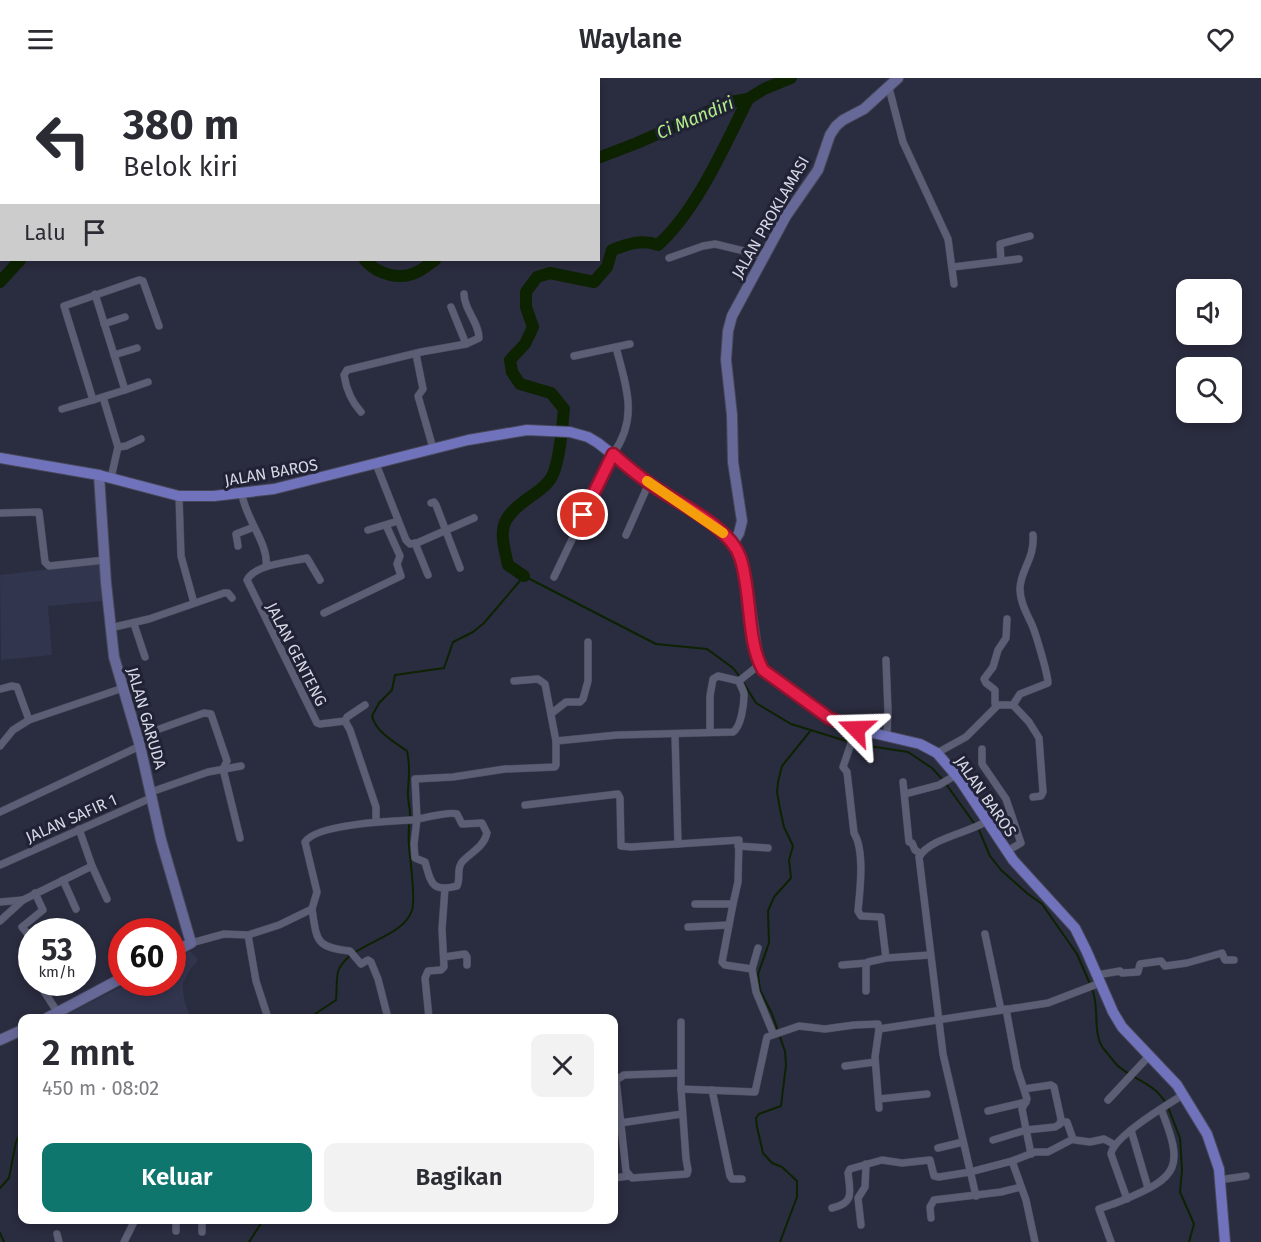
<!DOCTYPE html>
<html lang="id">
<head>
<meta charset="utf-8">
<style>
  body { margin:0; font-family:"Fira Sans",sans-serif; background:#f2f2f3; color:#2b2b33; height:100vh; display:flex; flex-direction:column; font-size:22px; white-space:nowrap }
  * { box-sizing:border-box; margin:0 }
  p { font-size:20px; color:#7c7c81 }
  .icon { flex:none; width:33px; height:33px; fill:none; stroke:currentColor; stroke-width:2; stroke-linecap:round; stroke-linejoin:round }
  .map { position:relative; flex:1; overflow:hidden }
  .side { position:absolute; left:18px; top:936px; width:600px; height:210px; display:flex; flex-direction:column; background:#fff; border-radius:12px; box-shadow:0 3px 9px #0003 }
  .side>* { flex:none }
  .top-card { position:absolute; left:0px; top:0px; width:600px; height:183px; box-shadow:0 3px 9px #0003; background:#fff; color:#2b2b33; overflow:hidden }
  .tools { position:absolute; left:1176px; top:201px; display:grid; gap:12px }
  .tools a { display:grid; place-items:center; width:66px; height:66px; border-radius:12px; background:#fff; box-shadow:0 3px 9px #0003; font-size:30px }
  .speed { position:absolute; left:18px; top:840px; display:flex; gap:12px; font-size:30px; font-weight:700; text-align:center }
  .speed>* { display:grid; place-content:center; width:78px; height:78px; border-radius:50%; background:#fff; box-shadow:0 3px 9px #0003; line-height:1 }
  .speed small { font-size:15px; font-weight:400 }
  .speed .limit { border:9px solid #d22; background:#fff; color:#111 }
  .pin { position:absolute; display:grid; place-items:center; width:51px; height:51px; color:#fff; margin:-26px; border:3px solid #fff; border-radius:50%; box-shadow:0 2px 6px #0007 }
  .me { position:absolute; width:66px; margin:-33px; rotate:292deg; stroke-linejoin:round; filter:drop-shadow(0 0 4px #0008) }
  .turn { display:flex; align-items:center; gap:21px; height:126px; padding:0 24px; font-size:27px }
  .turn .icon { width:78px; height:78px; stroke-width:2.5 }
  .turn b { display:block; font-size:42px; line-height:51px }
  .then { display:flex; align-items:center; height:57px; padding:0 24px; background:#0003; gap:12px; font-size:22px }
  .round { display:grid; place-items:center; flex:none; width:63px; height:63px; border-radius:12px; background:#f2f2f3 }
  .overview { display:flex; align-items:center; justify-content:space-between; height:102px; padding:0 24px }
  h1 { font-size:36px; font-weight:600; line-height:45px }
  .primary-button { display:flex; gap:12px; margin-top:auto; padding:12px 24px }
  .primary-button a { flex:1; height:69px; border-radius:12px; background:#0f766e; color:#fff; font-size:24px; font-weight:600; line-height:69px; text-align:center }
  .primary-button a+a { background:#f2f2f3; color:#2b2b33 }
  header { display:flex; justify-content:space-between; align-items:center; height:78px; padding:0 24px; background:#fff; font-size:27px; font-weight:600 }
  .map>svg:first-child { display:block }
  .built { fill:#32354e }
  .forest { fill:#38610c }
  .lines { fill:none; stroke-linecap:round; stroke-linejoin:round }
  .stream { stroke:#0d2200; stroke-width:2 }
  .river { stroke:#0d2200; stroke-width:12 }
  .street-casing { stroke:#464758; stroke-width:8 }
  .secondary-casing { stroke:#464758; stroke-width:12 }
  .primary-casing { stroke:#464758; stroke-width:12 }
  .street { stroke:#5b5e74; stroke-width:7 }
  .secondary { stroke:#666898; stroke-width:10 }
  .primary { stroke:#7073bb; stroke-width:10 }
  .route-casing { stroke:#92132f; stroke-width:15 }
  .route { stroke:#e11d48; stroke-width:10 }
  .slow { stroke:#f59e0b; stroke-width:10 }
  .labels { text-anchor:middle; stroke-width:6; stroke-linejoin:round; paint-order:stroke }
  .street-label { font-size:16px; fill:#d7d8e5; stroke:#212235 }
  .water-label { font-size:18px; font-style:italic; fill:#b2ee85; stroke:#212235 }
</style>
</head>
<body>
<header><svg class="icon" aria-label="menu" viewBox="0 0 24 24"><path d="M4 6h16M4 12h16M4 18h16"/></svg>Waylane<svg class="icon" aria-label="heart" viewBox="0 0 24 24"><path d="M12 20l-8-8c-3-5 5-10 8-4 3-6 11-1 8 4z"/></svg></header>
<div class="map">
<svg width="1261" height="1164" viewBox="0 0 1261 1164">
  <rect width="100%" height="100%" fill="#2a2c3f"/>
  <g class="built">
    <polygon points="100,485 102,523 48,528 52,577 1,582 0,497"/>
    <polygon points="190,873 198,882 189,893 183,905 183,913 185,925 189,935 182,940 60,940 129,905 172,904 173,882"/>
  </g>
  <polygon class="forest" points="0,0 75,1 2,2 0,100"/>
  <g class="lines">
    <g class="stream">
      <polyline points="743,604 756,625 791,646 856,666 908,674 932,690 943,702"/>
      <polyline points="946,706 979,752 990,778 1001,792 1028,816 1042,826 1077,876 1090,906"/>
      <path d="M1092,911C1100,929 1092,954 1103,970C1108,976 1113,983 1118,988C1134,1002 1154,1005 1165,1024"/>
      <path d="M309,940L336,922C337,914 336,895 339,891C352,864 403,861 412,832C416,820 410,782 409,768C408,757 409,746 410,736C410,728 407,721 408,713C409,698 410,687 407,673C394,664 376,654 372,638L379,625L392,612L395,597L444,590L453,564L473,554L484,545L524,498L656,566L707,571L733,590L740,599"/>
      <polyline points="1168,1029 1180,1060 1182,1092 1180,1114 1194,1146 1189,1164"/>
      <polyline points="0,1110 9,1100 16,1064 22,1052"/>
      <polyline points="0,1155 4,1164"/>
      <polyline points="249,1164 260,1147 260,1142"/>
      <polyline points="780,1164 797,1119 797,1103 782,1089 772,1085 763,1075 757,1049 756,1040 759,1036 781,1028 786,987 785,973 772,936 760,912 758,896 769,865 768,833 774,819 791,800 789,782 793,768 784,749 780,731 777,714 778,704 782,688 811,652"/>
    </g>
    <g class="river">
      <polyline points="598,80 637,65 730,24 748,21 764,11 791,0"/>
      <path d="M365,182C378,197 401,203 419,193C425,190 430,185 435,182"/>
      <polyline points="0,204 20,182"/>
      <path d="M524,498L508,487C500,452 497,442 530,419C538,413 546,409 551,400C560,386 562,348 564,331L551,315L520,306L512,294L510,282L525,266L533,249L526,229V214L537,199L550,195L594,204L607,189L612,172C628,166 642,161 658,167C697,132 725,67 748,21"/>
    </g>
    <g class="street-casing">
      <g id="street">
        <polyline points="889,10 903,64 948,161 954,206"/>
        <polyline points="669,180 703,168 715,166 765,178"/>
        <polyline points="1001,183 1000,166 1030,158"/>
        <polyline points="953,189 1019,181"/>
        <polyline points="95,216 125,312 93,322 64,228 139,202 143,203 159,248"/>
        <polyline points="451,229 466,266"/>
        <polyline points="104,246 125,239"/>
        <polyline points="416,276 423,311 418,318 433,370"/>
        <polyline points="114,277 137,270"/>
        <polyline points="574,278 630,266"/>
        <polyline points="125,312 148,304"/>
        <polyline points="103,319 118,369 111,400"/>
        <polyline points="62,331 93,322"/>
        <path d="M361,334C351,323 346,310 344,297L347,292L421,274L466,266L479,260C479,244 464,232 464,216"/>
        <polyline points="118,369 126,368 141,361"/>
        <polyline points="376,386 406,462 410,466 417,465 474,440"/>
        <path d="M242,416C245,440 269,466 266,488"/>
        <polyline points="179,418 181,478 194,525"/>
        <polyline points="431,425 434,424 436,427 460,490"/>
        <polyline points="0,435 39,434 45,484 49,488 105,482"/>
        <polyline points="368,452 398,443"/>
        <polyline points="626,457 649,405"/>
        <polyline points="415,465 428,497"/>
        <polyline points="238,468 236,456 254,449"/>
        <path d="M554,499L613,376C639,339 626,309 616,269"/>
        <path d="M320,502L307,480C291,484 255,486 247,502L317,645L320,646L345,643"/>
        <polyline points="324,535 401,498 397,486 400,478 386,447"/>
        <polyline points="134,546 145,579"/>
        <polyline points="110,550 149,541 224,515 228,515 232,520"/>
        <polyline points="886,582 888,633 887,657"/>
        <path d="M514,603L538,601L545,606L556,663L617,657L733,654C741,649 744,627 744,617C744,612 740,608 739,603L759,587"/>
        <polyline points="0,611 12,608 17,609 29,642"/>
        <polyline points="998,627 995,626 995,612 986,605 984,601 993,589 998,572 1006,560 1007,541"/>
        <polyline points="1013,627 1029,644 1039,660 1043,714 1041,718 1033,719"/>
        <polyline points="552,635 566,624 580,624 583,621 588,603 588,564"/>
        <polyline points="345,643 350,652 376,729 376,744"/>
        <polyline points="345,643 347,639 365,627"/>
        <path d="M856,651L843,689L847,694L854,755C865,773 860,812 858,833L861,838L881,839L886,880"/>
        <polyline points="710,654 710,618 713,601 718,598 739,603"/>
        <polyline points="675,656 678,766"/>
        <polyline points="137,659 204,635 211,636 227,683 223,691 240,760"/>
        <polyline points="0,668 13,652 29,642 123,610"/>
        <polyline points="982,671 982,686 1006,721 1021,765 1007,773"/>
        <path d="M937,675L966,659L998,627H1013L1020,616L1048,605C1048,597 1036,556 1032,547C1027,536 1020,524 1020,511C1020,492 1035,481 1033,457"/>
        <polyline points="903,704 909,764 912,765 915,772 921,776"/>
        <polyline points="151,714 208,694 241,688"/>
        <polyline points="905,716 939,707 956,697"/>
        <polyline points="525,727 618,716 620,720 621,768 631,769 739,762 738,804 733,826"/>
        <polyline points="0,734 140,668"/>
        <polyline points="79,751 92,788 107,821"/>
        <polyline points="738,768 768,770"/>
        <polyline points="0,787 153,719"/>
        <polyline points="63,802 76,831"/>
        <polyline points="0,824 23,822"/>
        <polyline points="695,826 733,826 722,884 725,887 752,891"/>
        <path d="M312,831C317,863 315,869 350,873L361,886L368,882L371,884L378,901L388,940"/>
        <polyline points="0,843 23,822 92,788"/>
        <polyline points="688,849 729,847"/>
        <polyline points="985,856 1001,932"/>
        <polyline points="248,857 256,903 268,940"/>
        <polyline points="31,860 22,849 43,832 35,815"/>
        <path d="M191,865L224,856L248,857L279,847L312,831L317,814L305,764C316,746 392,743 414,742C424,740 450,733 457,736L462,746L482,745L487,755C484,769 471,774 462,784C456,791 461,801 457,808C431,815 431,804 425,784L415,780L414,766L417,741L415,701L453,699L505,691L555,689L556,687V663"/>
        <polyline points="758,870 752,891 756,914 773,955"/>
        <polyline points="444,879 465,876 467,879 467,887"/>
        <polyline points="842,887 867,885"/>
        <polyline points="1097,897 1120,893 1122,895 1138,894 1140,886 1161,883 1165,888 1187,885 1222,875 1225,882 1234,882"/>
        <polyline points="38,904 58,935"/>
        <polyline points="866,913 866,888 868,884 886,880 930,877"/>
        <polyline points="1006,931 1017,990 1027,1021 1022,1031 1031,1076"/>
        <polyline points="429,940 425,900 428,893 441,892 444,889 442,851 445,810"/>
        <polyline points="879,951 1048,925 1100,905"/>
        <polyline points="845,988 875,984"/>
        <polyline points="680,995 624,997 616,1002 626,1093 632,1100 687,1096 688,1092 686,1081 681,1011 755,1014 767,959 799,948 825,951 854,947 878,946 879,951 875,979 879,1030"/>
        <polyline points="681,1011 681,944"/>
        <polyline points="712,1012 730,1098 732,1101 742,1101"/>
        <polyline points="879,1021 927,1016"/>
        <polyline points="1108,1022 1149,978"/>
        <polyline points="988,1033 1026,1024"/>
        <polyline points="1061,1044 1067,1044 1073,1061 1075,1062 1090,1064 1104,1061 1115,1067"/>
        <polyline points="620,1045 682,1036"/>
        <polyline points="1131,1052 1148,1110"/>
        <polyline points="993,1062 1026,1052 1055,1049 1060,1046 1061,1041 1054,1009 1051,1007 1024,1011"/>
        <polyline points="938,1070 963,1064"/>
        <polyline points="1012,1083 1026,1122 1035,1164"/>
        <polyline points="614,1100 629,1098"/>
        <polyline points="1219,1102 1246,1098"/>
        <path d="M976,1118L943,976L919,779C930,760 969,755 987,743"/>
        <path d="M1127,1121L1111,1076C1113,1059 1168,1026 1183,1017"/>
        <path d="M832,1130C855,1125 850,1114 848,1095L850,1091L882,1082L902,1085L930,1082L934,1098L939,1099L970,1094L1012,1083L1035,1074H1048L1073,1061"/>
        <polyline points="931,1140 930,1129 934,1122 1001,1114 1021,1109"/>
        <polyline points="861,1147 858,1120 865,1109 866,1086"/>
        <polyline points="176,1153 176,1142"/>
        <polyline points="202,1154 202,1142"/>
        <polyline points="57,1156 59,1164"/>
        <polyline points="124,1164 135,1142"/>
        <path d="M1111,1164L1099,1131C1106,1128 1114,1126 1121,1123C1180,1099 1184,1089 1161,1031"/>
      </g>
    </g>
    <g class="secondary-casing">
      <g id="secondary">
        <polyline points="99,397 106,505 114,579 140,668 161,762 191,865 172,875"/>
        <polyline points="733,465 739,455 742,443 733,384 732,337 726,282 728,253 732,238 786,138 818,92 830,57 836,48 843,42 864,31 898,0"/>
        <polyline points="47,940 122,900"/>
        <polyline points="0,962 22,952"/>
      </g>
    </g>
    <g class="primary-casing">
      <polyline id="primary" points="0,380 99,397 179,418 214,418 274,411 468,362 527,352 570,354 588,359 598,365 649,405 703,440 728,459 740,479 748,513 758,581 763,592 829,640 856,651 920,666 937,675 960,702 1013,782 1075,850 1086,872 1113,934 1122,949 1177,1007 1207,1056 1219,1091 1225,1164"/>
    </g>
    <use href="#street" class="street"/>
    <use href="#secondary" class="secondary"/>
    <use href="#primary" class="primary"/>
  </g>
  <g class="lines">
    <g class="route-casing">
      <path id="route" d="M583,437L613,376C624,386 636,396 649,405C676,425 729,447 740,479C752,513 746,562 763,592L829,640L856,651"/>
    </g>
    <use href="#route" class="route"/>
    <polyline class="slow" points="647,403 723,455"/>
  </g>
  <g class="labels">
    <g class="street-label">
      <text transform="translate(770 139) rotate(-60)" y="6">JALAN PROKLAMASI</text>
      <text transform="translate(271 394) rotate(-10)" y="6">JALAN BAROS</text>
      <text transform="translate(297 576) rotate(63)" y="6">JALAN GENTENG</text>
      <text transform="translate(147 640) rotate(74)" y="6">JALAN GARUDA</text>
      <text transform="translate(986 718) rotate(55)" y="6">JALAN BAROS</text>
      <text transform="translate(71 740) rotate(-24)" y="6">JALAN SAFIR 1</text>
    </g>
    <g class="water-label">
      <text transform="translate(695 40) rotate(-23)" y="6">Ci Mandiri</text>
    </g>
  </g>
</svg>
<div class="tools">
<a><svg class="icon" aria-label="sound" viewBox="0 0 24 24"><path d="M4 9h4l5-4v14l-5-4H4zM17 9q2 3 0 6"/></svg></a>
<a><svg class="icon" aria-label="search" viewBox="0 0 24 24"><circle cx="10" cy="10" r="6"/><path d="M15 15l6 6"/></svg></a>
</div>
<div class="speed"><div>53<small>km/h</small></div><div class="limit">60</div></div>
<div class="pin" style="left:583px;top:437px;background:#d93025"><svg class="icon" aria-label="arrive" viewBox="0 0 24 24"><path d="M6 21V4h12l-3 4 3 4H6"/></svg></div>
<svg class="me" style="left:856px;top:651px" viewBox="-20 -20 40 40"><path d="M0-17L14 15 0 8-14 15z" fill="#e11d48" stroke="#fff" stroke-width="4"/></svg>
<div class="top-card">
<div class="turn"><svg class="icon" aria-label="left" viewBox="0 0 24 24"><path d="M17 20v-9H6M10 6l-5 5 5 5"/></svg><div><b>380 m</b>Belok kiri</div></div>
<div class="then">Lalu<svg class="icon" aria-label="arrive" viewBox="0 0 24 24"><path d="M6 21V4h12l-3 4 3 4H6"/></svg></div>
</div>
<section class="side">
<div class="overview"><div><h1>2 mnt</h1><p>450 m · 08:02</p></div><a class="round"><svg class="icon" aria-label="close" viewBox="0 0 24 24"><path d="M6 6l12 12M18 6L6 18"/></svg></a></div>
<div class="primary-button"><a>Keluar</a><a>Bagikan</a></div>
</section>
</div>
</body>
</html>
